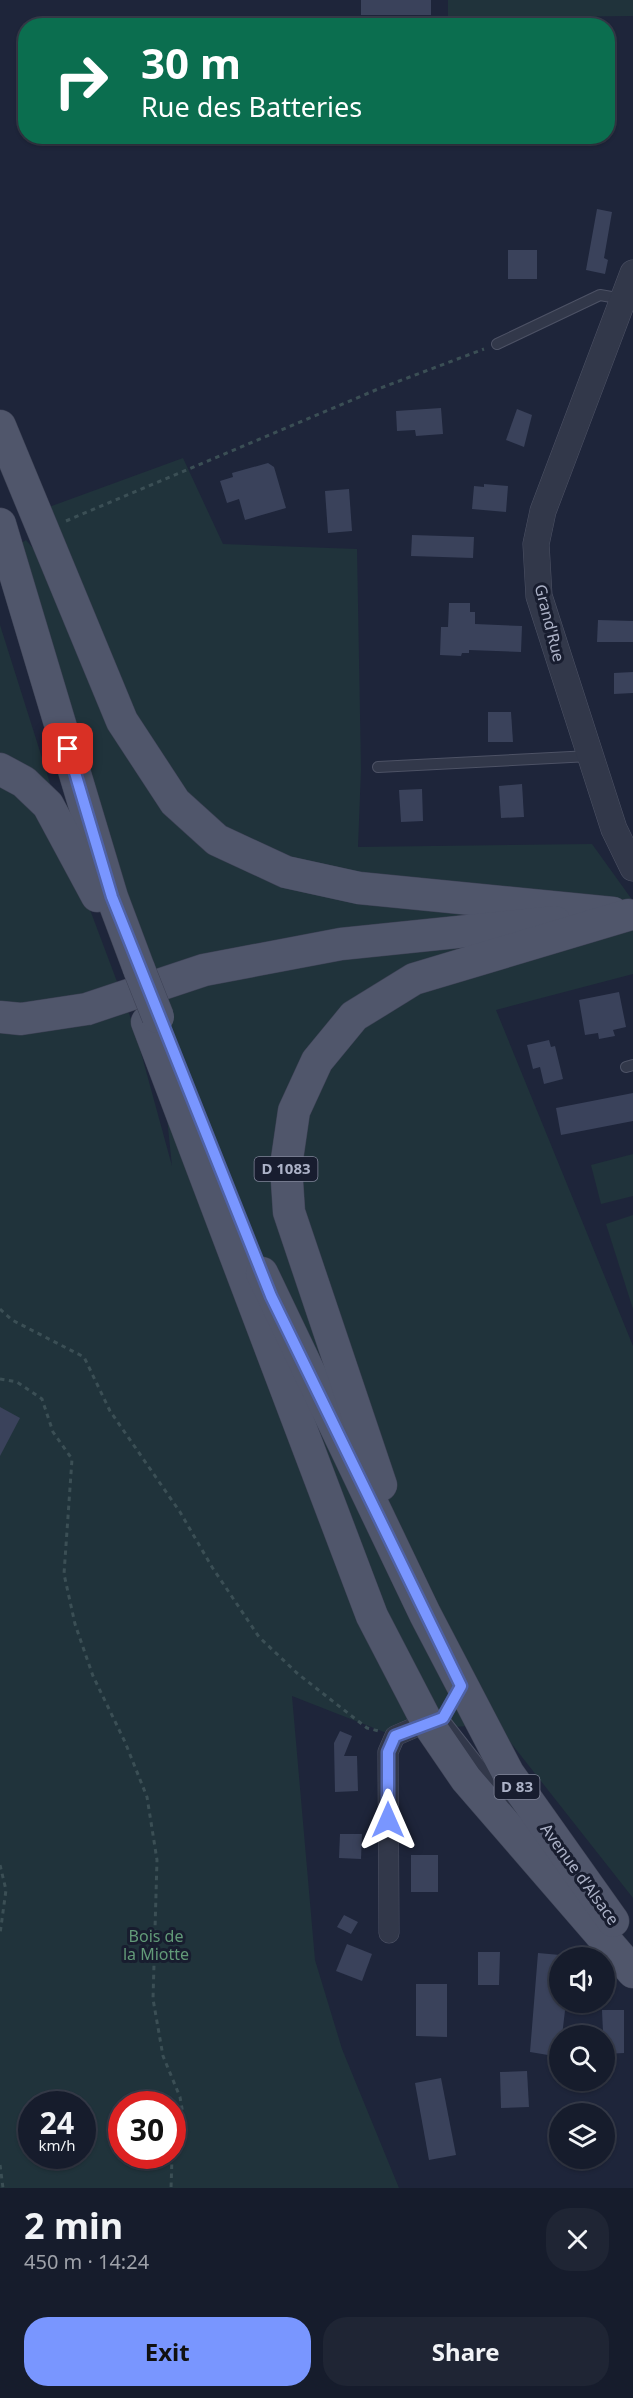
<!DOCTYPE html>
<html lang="en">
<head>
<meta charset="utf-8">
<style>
  body { margin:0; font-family:"Noto Sans",sans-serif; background:#1f2534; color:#f1f3f6; height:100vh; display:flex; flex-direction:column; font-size:22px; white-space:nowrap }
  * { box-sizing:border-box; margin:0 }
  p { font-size:20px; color:#9ea1a9 }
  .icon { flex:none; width:33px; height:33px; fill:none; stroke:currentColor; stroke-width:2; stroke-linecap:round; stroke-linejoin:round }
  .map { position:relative; height:2188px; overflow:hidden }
  .panel { display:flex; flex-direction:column; background:#161c2c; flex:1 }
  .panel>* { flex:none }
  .hud { position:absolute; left:18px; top:18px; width:597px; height:126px; border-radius:24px; box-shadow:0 2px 4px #0004,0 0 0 2px #353a48; background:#0b6e4f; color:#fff; overflow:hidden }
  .fabs { position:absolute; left:549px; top:1947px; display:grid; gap:12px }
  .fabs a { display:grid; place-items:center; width:66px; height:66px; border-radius:50%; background:#161c2c; box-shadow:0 2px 4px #0004,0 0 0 2px #353a48; font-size:30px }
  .speed { position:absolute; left:18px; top:2091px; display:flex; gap:12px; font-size:30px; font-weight:700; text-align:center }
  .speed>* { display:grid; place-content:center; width:78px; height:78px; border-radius:50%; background:#161c2c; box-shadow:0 2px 4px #0004,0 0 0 2px #353a48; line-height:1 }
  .speed small { font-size:15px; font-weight:400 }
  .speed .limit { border:9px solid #d22; background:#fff; color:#111 }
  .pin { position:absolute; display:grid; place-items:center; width:51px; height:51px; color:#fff; margin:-26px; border-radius:12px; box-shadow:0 3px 9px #0006 }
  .me { position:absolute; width:66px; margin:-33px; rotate:0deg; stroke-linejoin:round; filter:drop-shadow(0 0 4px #0008) }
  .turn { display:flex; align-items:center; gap:21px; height:126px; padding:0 24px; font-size:27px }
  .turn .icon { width:78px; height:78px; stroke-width:2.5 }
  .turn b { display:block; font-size:42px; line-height:51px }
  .round { display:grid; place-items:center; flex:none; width:63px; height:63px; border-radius:24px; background:#1f2534 }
  .headline { display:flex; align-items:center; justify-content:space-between; height:102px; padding:0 24px }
  h1 { font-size:36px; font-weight:700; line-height:45px }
  .action { display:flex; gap:12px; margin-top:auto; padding:12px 24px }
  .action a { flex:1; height:69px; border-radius:24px; background:#7996ff; color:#111; font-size:24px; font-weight:700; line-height:69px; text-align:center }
  .action a+a { background:#1f2534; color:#f1f3f6 }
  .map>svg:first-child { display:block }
  .green { fill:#20333b; fill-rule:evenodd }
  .building { fill:#3a425b }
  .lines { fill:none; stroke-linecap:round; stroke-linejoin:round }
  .service-casing { stroke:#4d5265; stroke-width:12 }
  .minor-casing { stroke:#4d5265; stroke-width:21 }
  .tertiary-casing { stroke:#4d5265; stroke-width:27 }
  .primary-casing { stroke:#3c4154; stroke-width:33 }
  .path { stroke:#3b4f55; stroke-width:3; stroke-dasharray:4.5 4.5; stroke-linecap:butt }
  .service { stroke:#32384a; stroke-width:10 }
  .minor { stroke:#32384a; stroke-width:20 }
  .tertiary { stroke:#32384a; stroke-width:26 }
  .primary { stroke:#50566b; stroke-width:32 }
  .primary-bridge-casing { stroke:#3c4154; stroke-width:33; stroke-linecap:butt }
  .primary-bridge { stroke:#50566b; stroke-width:32 }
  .route-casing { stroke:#4f62a6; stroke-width:15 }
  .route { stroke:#7996ff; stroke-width:10 }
  .labels { text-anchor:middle; stroke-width:6; stroke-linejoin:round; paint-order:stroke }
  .shield { fill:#181d2f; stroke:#808599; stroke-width:1.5 }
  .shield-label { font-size:15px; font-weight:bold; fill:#acb2c7 }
  .street-label { font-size:16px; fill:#acb2c7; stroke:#181d2f }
  .park-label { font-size:16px; fill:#629a78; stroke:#181d2f }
</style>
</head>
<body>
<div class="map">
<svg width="633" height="2188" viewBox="0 0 633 2188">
  <rect width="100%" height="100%" fill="#1e253a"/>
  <g class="green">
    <polygon points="448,0 633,0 633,16 448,18"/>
    <path d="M183,458L223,544L357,549L361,769L358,847L592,844L633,901V974L496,1010L633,1346V1898L496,1724L384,1732L292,1696L315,1960L342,2049L399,2188H0V625L49,780L68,860L86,899L134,1027L172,1166L152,974L18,545L26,540L49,567V507ZM32,2104H82V2156H32ZM122,2104H172V2156H122Z"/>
    <polygon points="633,1154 633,1196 601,1204 591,1165"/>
    <polygon points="633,1215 633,1309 606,1224"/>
  </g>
  <g class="building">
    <rect x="361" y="0" width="70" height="15"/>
    <polygon points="597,209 612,212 604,258 608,260 605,274 586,270"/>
    <rect x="508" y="250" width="29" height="29"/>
    <polygon points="441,408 443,434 416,436 415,430 397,431 396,411"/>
    <polygon points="517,409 532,415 524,447 506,440"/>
    <polygon points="268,463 274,467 286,508 245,520 239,499 227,503 220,481 233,477 232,473"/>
    <polygon points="484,484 508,486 506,512 472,509 474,486 484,487"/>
    <polygon points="349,489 352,531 328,533 325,491"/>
    <polygon points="412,535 474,537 473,558 411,556"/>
    <polygon points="449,603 470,603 470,612 475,612 475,624 522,626 521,652 469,650 469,653 462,653 461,656 440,655 441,627 448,627"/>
    <polygon points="598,620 633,621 633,642 597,642"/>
    <polygon points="633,672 633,693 614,694 614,673"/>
    <polygon points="488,712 511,712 513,742 488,742"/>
    <polygon points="522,784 524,817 501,818 499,786"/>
    <polygon points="422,789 423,821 401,822 399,790"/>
    <polygon points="619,992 626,1027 613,1030 615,1036 599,1039 598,1033 585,1035 579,1000"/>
    <polygon points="549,1040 551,1047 555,1046 563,1079 544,1084 540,1067 533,1069 527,1045"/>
    <polygon points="633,1093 633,1121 561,1135 556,1108"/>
    <polygon points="0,1407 20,1418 0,1456"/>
    <polygon points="340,1731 352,1736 344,1756 357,1756 358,1791 335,1792 334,1743"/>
    <polygon points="340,1834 362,1834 361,1859 339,1858"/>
    <rect x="411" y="1855" width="27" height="37"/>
    <polygon points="344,1915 358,1922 351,1934 337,1927"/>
    <polygon points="347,1944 372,1954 362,1981 336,1971"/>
    <polygon points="478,1952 500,1952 499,1985 478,1985"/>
    <polygon points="538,1953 560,1955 560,2002 566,2002 562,2036 560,2036 560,2057 530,2052"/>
    <polygon points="416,1984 447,1984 447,2037 416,2036"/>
    <polygon points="602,2010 624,2010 624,2053 604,2054"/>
    <polygon points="527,2071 529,2107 501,2108 500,2072"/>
    <polygon points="441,2078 456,2155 429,2160 415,2083"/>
  </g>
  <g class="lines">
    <g class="service-casing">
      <g id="service">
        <polyline points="497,344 600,295 623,299"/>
        <polyline points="378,767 590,756"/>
        <polyline points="626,1067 633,1065"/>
        <polyline points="443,1718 526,1824"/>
        <polyline points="436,1720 443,1718 460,1688"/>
      </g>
    </g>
    <g class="minor-casing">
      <polyline id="minor" points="389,1933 388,1752 395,1736 427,1722"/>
    </g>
    <g class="tertiary-casing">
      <polyline id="tertiary" points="633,273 543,511 536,544 539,596 614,829 633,868"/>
    </g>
    <g class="primary-casing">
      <g id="primary">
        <polyline points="0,426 122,721 175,802 217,840 286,872 359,888 613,913"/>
        <polyline points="0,524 112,897 139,969"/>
        <polyline points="0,769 24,782 48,805 97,896"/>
        <polyline points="0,1017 21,1019 87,1009 204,970 341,944 555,922"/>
        <polyline points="147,1022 372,1616 427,1722 466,1779 633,1972"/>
        <polyline points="262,1273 425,1614 508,1773 613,1921"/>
        <polyline points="381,1485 289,1212 286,1166 294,1111 317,1061 354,1016 414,979 628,915"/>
      </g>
    </g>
    <g class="path">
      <polyline points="66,521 378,389 484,349"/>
      <polyline points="0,1309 12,1320 84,1357 110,1411 180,1512 212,1567 259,1637 298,1674 367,1728 379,1731"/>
      <polyline points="0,1379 17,1382 42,1399 53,1432 72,1459 64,1574 75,1624 93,1676 125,1742 147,1797 157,1860 153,1999 163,2056 180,2097 186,2131 172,2158 171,2188"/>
      <polyline points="0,1865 6,1890 0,1934"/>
      <polyline points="0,2165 3,2188"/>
    </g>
    <use href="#service" class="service"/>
    <use href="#minor" class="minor"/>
    <use href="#tertiary" class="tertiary"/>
    <use href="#primary" class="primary"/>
    <g class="primary-bridge-casing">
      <polyline id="primary-bridge" points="139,969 158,1017"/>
    </g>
    <use href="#primary-bridge" class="primary-bridge"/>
  </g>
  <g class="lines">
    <g class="route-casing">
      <polyline id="route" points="68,749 112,897 271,1296 461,1686 443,1718 395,1736 388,1752 388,1820"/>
    </g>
    <use href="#route" class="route"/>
  </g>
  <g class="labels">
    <g class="shield">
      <rect x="254.5" y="1157" width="63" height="24" rx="4.5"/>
      <rect x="494.5" y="1775" width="45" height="24" rx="4.5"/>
    </g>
    <g class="shield-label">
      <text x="286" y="1174">D 1083</text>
      <text x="517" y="1792">D 83</text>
    </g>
    <g class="street-label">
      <text transform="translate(550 623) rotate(76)" y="6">Grand'Rue</text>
      <text transform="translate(580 1874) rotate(54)" y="6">Avenue d'Alsace</text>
    </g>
    <g class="park-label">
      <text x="156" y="1942">Bois de<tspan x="156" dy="18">la Miotte</tspan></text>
    </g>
  </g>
</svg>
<div class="fabs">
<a><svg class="icon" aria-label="sound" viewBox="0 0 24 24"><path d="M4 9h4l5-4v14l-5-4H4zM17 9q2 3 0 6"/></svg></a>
<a><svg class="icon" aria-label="search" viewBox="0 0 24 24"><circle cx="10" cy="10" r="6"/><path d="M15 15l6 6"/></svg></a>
<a><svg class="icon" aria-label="layers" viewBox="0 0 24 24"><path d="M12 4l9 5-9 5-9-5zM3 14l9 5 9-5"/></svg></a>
</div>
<div class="speed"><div>24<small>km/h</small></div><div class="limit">30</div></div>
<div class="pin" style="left:68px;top:749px;background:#d93025"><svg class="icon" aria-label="arrive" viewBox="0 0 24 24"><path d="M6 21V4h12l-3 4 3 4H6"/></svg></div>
<svg class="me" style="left:388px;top:1820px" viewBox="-20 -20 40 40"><path d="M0-17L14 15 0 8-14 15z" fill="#7996ff" stroke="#fff" stroke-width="4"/></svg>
<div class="hud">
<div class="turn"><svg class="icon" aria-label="right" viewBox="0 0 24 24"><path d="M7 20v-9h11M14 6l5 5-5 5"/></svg><div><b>30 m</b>Rue des Batteries</div></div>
</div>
</div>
<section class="panel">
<div class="headline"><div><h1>2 min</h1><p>450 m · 14:24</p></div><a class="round"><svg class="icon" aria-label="close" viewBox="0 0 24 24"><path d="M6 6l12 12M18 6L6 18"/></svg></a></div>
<div class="action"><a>Exit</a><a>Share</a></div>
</section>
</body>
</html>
